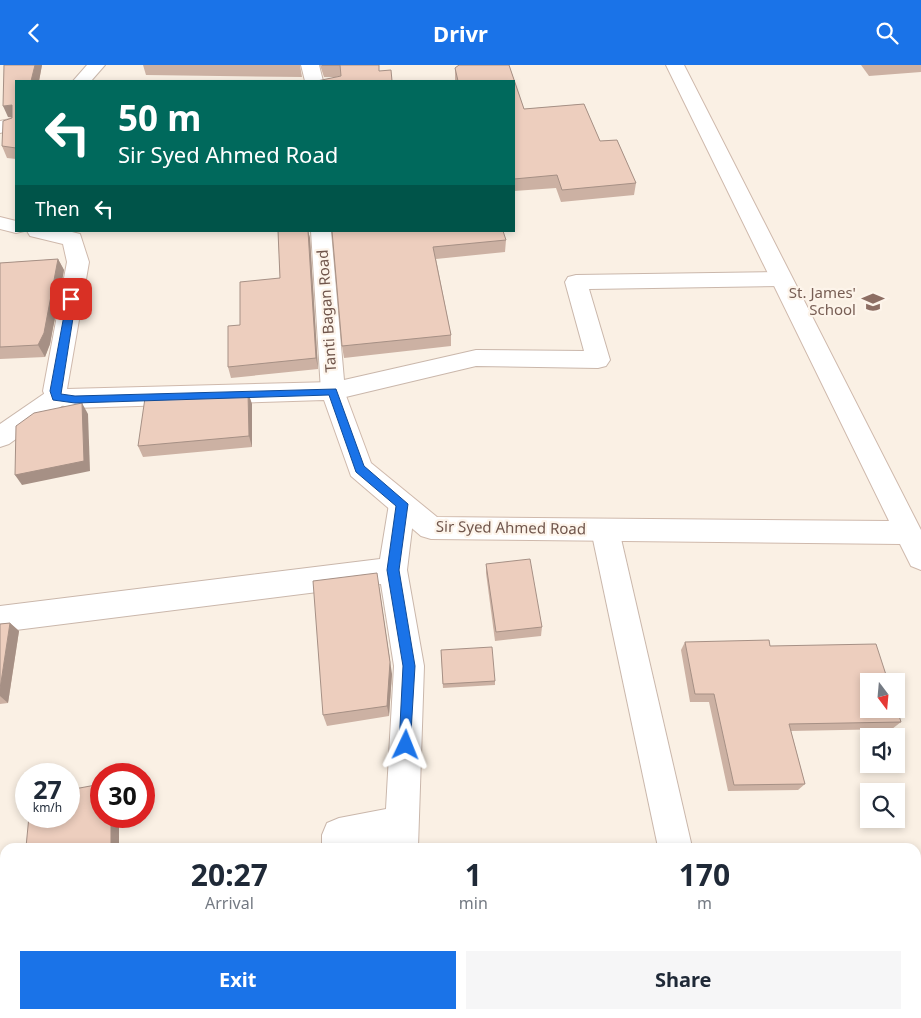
<!DOCTYPE html>
<html lang="en">
<head>
<meta charset="utf-8">
<style>
  body { margin:0; font-family:"Noto Sans",sans-serif; background:#f6f6f7; color:#1f2937; height:100vh; display:flex; flex-direction:column; font-size:19px; white-space:nowrap }
  * { box-sizing:border-box; margin:0 }
  p { font-size:16px; color:#747a83 }
  .icon { flex:none; width:28px; height:28px; fill:none; stroke:currentColor; stroke-width:2; stroke-linecap:round; stroke-linejoin:round }
  .map { position:relative; flex:1; overflow:hidden }
  .panel { position:absolute; left:0px; top:778px; width:921px; height:176px; display:flex; flex-direction:column; background:#fff; border-radius:15px 15px 0 0; box-shadow:0 2px 8px #0003 }
  .panel>* { flex:none }
  .guide { position:absolute; left:15px; top:15px; width:500px; height:152px; border-radius:0px; box-shadow:0 2px 8px #0003; background:#00695c; color:#fff; overflow:hidden }
  .needle { width:32px; rotate:164deg }
  .fabs { position:absolute; left:860px; top:608px; display:grid; gap:10px }
  .fabs a { display:grid; place-items:center; width:45px; height:45px; border-radius:0px; background:#fff; box-shadow:0 2px 8px #0003; font-size:25px }
  .speed { position:absolute; left:15px; top:698px; display:flex; gap:10px; font-size:25px; font-weight:700; text-align:center }
  .speed>* { display:grid; place-content:center; width:65px; height:65px; border-radius:50%; background:#fff; box-shadow:0 2px 8px #0003; line-height:1 }
  .speed small { font-size:12px; font-weight:400 }
  .speed .limit { border:8px solid #d22; background:#fff; color:#111 }
  .pin { position:absolute; display:grid; place-items:center; width:42px; height:42px; color:#fff; margin:-21px; border-radius:10px; box-shadow:0 2px 8px #0006 }
  .me { position:absolute; width:55px; margin:-28px; rotate:2deg; stroke-linejoin:round; filter:drop-shadow(0 0 4px #0008) }
  .turn { display:flex; align-items:center; gap:18px; height:105px; padding:0 20px; font-size:22px }
  .turn .icon { width:65px; height:65px; stroke-width:2.5 }
  .turn b { display:block; font-size:35px; line-height:42px }
  .then { display:flex; align-items:center; height:48px; padding:0 20px; background:#0003; gap:10px; font-size:19px }
  .eta { display:flex; justify-content:space-evenly; align-items:center; height:85px; text-align:center }
  .eta b { font-size:30px; font-weight:700; line-height:35px }
  .cta { display:flex; gap:10px; margin-top:auto; padding:10px 20px }
  .cta a { flex:1; height:58px; border-radius:0px; background:#1a73e8; color:#fff; font-size:20px; font-weight:700; line-height:58px; text-align:center }
  .cta a+a { background:#f6f6f7; color:#1f2937 }
  header { display:flex; justify-content:space-between; align-items:center; height:65px; padding:0 20px; background:#1a73e8; color:#fff; font-size:22px; font-weight:700 }
  .map>svg:first-child { display:block }
  .lines { fill:none; stroke-linecap:round; stroke-linejoin:round }
  .street-casing { stroke:#cab7ab; stroke-width:2 }
  .secondary-casing { stroke:#cfb9ac; stroke-width:2 }
  .street { fill:#fff; fill-rule:evenodd }
  .secondary { fill:#fff; fill-rule:evenodd }
  .wall { fill:#ccb1a3 }
  .shaded-wall { fill:#a69085 }
  .building { fill:#edcebe; stroke:#a69085 }
  .route { fill:#1a73e8; stroke:#114b97 }
  .labels { text-anchor:middle; stroke-width:4.5; stroke-linejoin:round; paint-order:stroke }
  .education-label { font-size:15px; fill:#785e54; stroke:#fdf4ea; text-anchor:end }
  .street-label { font-size:15px; fill:#70564c; stroke:#fdf4ea }
</style>
</head>
<body>
<header><svg class="icon" aria-label="back" viewBox="0 0 24 24"><path d="M15 5l-7 7 7 7"/></svg>Drivr<svg class="icon" aria-label="search" viewBox="0 0 24 24"><circle cx="10" cy="10" r="6"/><path d="M15 15l6 6"/></svg></header>
<div class="map">
<svg width="921" height="953" viewBox="0 0 921 953">
  <rect width="100%" height="100%" fill="#faf0e4"/>
  <g class="lines">
    <g class="street-casing">
      <g id="street">
        <polygon points="87,0 105,0 91,16 73,16"/>
        <polygon points="301,0 319,0 323,16 305,16"/>
        <polygon points="16,53 16,64 0,68 0,56"/>
        <polygon points="311,166 331,166 344,315 476,285 584,286 565,217 568,212 576,210 781,207 789,209 792,214 789,219 781,221 589,224 610,295 606,301 598,303 476,301 333,335 324,332 321,326"/>
        <polygon points="57,323 66,326 69,332 66,338 9,379 0,382 0,359 48,326"/>
        <polygon points="402,428 411,431 415,439 407,505 424,601 418,782 384,782 384,778 362,782 322,782 322,770 327,758 339,753 386,744 394,601 381,519 0,567 0,541 380,494 389,439 393,431"/>
        <polygon points="605,454 615,457 619,465 692,782 658,782 591,465 595,457"/>
        <polygon points="921,811 921,847 916,848 916,812"/>
        <rect x="325" y="949" width="38" height="4"/>
        <polygon points="827,949 865,949 866,953 828,953"/>
      </g>
    </g>
    <g class="secondary-casing">
      <g id="secondary">
        <polygon points="666,0 684,0 921,465 921,505 911,501 900,479 431,474 421,471 351,411 324,335 75,343 48,338 43,326 67,197 63,179 30,171 27,166 68,166 80,169 89,197 67,324 333,317 342,320 371,398 437,452 889,456"/>
        <polygon points="0,152 16,156 16,166 24,166 16,168 0,164"/>
      </g>
    </g>
    <use href="#street" class="street"/>
    <use href="#secondary" class="secondary"/>
  </g>
  <g class="wall">
    <polygon points="4,0 42,0 39,16 16,16 16,94 7,93 2,81 12,53 8,52"/>
    <polygon points="143,0 300,0 302,12 146,10"/>
    <polygon points="320,0 379,0 336,12 324,12"/>
    <polygon points="459,0 509,0 524,44 584,39 600,76 617,75 636,118 634,130 561,137 556,123 514,126 514,16 455,16 455,3"/>
    <polygon points="861,0 921,0 921,7 869,11"/>
    <polygon points="278,166 308,166 310,173 318,304 231,313 228,302 240,260 280,213"/>
    <polygon points="332,166 506,175 505,187 436,194 451,270 451,281 344,293 342,281"/>
    <polygon points="58,194 64,205 50,279 45,292 0,294 0,198"/>
    <polygon points="248,328 252,339 252,382 143,392 138,381"/>
    <polygon points="486,499 542,562 541,571 495,576 486,508"/>
    <polygon points="10,558 19,566 8,638 0,639 0,559"/>
    <polygon points="685,577 770,581 901,657 892,664 791,666 805,719 798,725 728,726 709,637 690,637 681,585"/>
    <polygon points="441,585 495,616 495,620 443,623"/>
    <polygon points="392,609 389,651 327,661 323,650"/>
    <polygon points="916,845 921,845 921,953 909,953 908,949 916,949"/>
  </g>
  <g class="shaded-wall">
    <polygon points="35,0 42,0 39,16 31,16"/>
    <polygon points="12,40 16,52 8,52 3,41"/>
    <polygon points="308,166 310,173 318,304 316,293"/>
    <polygon points="58,194 64,205 50,279 45,292 38,280"/>
    <polygon points="248,328 252,339 252,382 249,371"/>
    <polygon points="82,338 88,349 90,406 22,420 15,410"/>
    <polygon points="379,521 392,609 389,651 387,641"/>
    <polygon points="10,558 19,566 8,638 0,631 0,624"/>
    <rect x="111" y="751" width="8" height="31"/>
    <polygon points="14,949 30,949 29,953 13,953"/>
    <polygon points="319,949 324,949 323,953 319,951"/>
  </g>
  <g class="building">
    <polygon points="4,0 35,0 31,16 16,16 16,83 2,81 3,56 12,53 12,40 3,41"/>
    <polygon points="322,0 379,0 379,6 391,5 392,16 317,16 341,11 340,0"/>
    <polygon points="459,0 509,0 524,44 584,39 600,76 617,75 636,118 562,125 557,110 514,114 514,16 458,16 455,3"/>
    <polygon points="278,166 308,166 316,293 228,302 228,261 240,260 240,217 280,213"/>
    <polygon points="332,166 503,166 506,175 433,182 451,270 342,281"/>
    <polygon points="58,194 44,268 38,280 0,282 0,198"/>
    <polygon points="248,328 249,371 138,381 145,333"/>
    <polygon points="82,338 84,396 15,410 16,361 34,348"/>
    <polygon points="530,494 542,562 496,567 486,499"/>
    <polygon points="377,508 390,597 387,641 323,650 313,516"/>
    <polygon points="10,558 0,624 0,559"/>
    <polygon points="769,575 770,581 876,579 888,616 869,616 869,644 896,644 896,641 901,657 789,659 805,719 734,720 714,629 695,629 685,577"/>
    <polygon points="492,582 495,616 443,619 441,585"/>
    <polygon points="101,719 101,751 111,751 111,782 26,782 29,751 69,751 69,725"/>
    <polygon points="916,845 921,845 921,937 916,922"/>
    <polygon points="0,856 5,856 5,949 14,949 13,953 0,953"/>
    <polygon points="245,949 319,949 319,951 329,953 245,953"/>
  </g>
  <polygon class="route" points="71,231 76,234 61,329 75,331 336,324 364,401 408,439 399,505 415,601 410,684 406,686 401,684 399,680 403,601 387,505 396,441 356,407 329,330 75,338 53,335 50,326 67,234"/>
  <defs>
    <g id="school-bare" transform="scale(1.725)"><path d="M0-5L7-2L0 1L-7-2ZM-4 1L0 2.5L4 1V4Q0 6-4 4Z" fill="#8d6e63" stroke="#fdf4ea" stroke-width="2.5" paint-order="stroke"/></g>
  </defs>
  <g fill-rule="evenodd">
    <use href="#school-bare" x="873" y="237"/>
  </g>
  <g class="labels">
    <g class="education-label">
      <text x="856" y="233">St. James'<tspan x="856" dy="17">School</tspan></text>
    </g>
    <g class="street-label">
      <text transform="translate(327 246) rotate(-94)" y="5">Tanti Bagan Road</text>
      <text transform="translate(511 463) rotate(1)" y="5">Sir Syed Ahmed Road</text>
    </g>
  </g>
</svg>
<div class="fabs">
<a><svg class="needle" viewBox="-14 -14 28 28"><path d="M0-13l5 13h-10z" fill="#e53935"/><path d="M0 13l5-13h-10z" fill="#747a83"/></svg></a>
<a><svg class="icon" aria-label="sound" viewBox="0 0 24 24"><path d="M4 9h4l5-4v14l-5-4H4zM17 9q2 3 0 6"/></svg></a>
<a><svg class="icon" aria-label="search" viewBox="0 0 24 24"><circle cx="10" cy="10" r="6"/><path d="M15 15l6 6"/></svg></a>
</div>
<div class="speed"><div>27<small>km/h</small></div><div class="limit">30</div></div>
<div class="pin" style="left:71px;top:234px;background:#d93025"><svg class="icon" aria-label="arrive" viewBox="0 0 24 24"><path d="M6 21V4h12l-3 4 3 4H6"/></svg></div>
<svg class="me" style="left:406px;top:680px" viewBox="-20 -20 40 40"><path d="M0-17L14 15 0 8-14 15z" fill="#1a73e8" stroke="#fff" stroke-width="4"/></svg>
<div class="guide">
<div class="turn"><svg class="icon" aria-label="left" viewBox="0 0 24 24"><path d="M17 20v-9H6M10 6l-5 5 5 5"/></svg><div><b>50 m</b>Sir Syed Ahmed Road</div></div>
<div class="then">Then<svg class="icon" aria-label="left" viewBox="0 0 24 24"><path d="M17 20v-9H6M10 6l-5 5 5 5"/></svg></div>
</div>
<section class="panel">
<div class="eta">
<div><b>20:27</b><p>Arrival</p></div>
<div><b>1</b><p>min</p></div>
<div><b>170</b><p>m</p></div>
</div>
<div class="cta"><a>Exit</a><a>Share</a></div>
</section>
</div>
</body>
</html>
